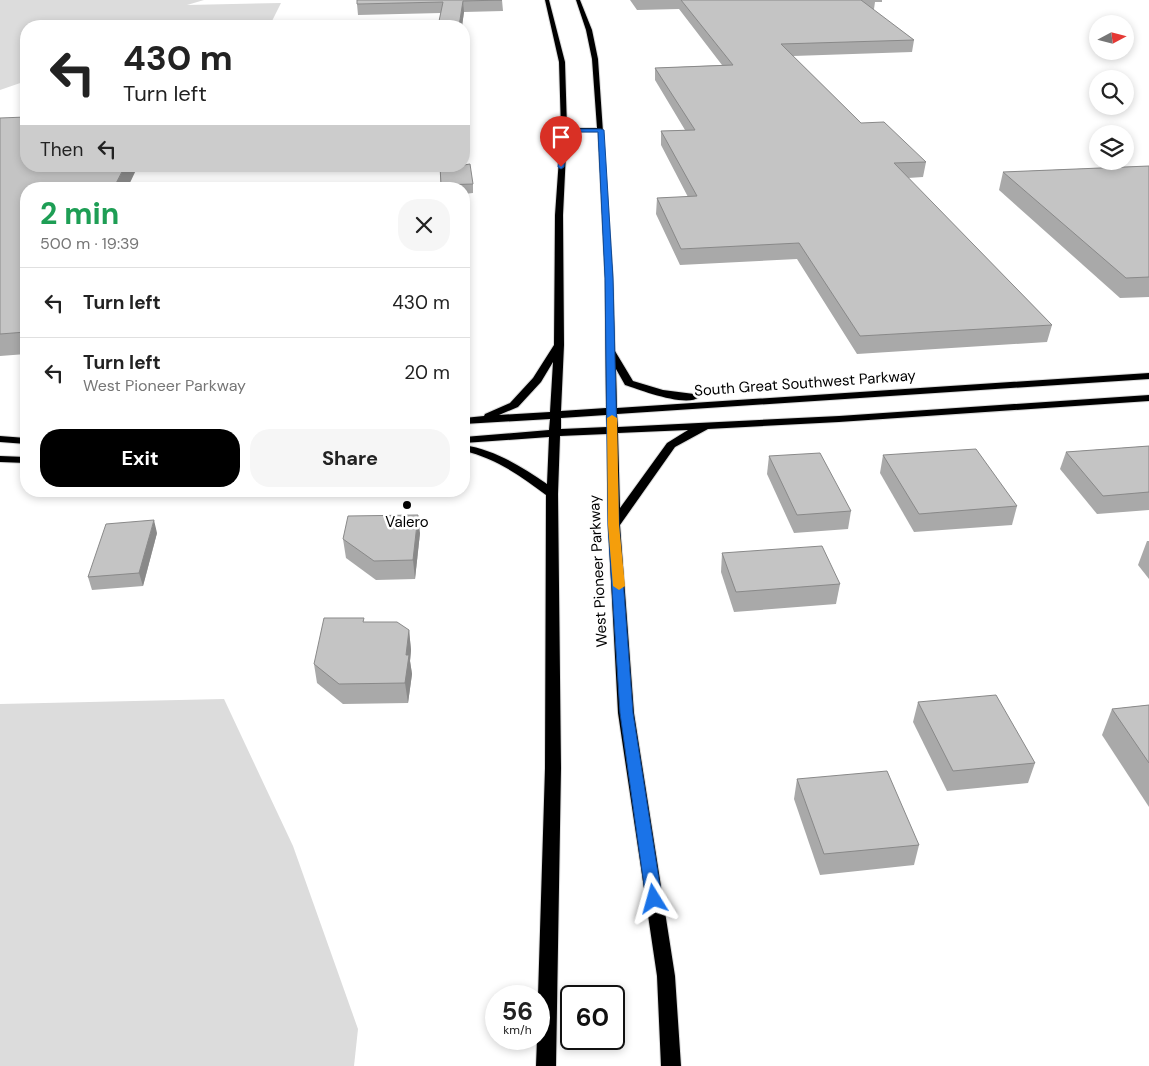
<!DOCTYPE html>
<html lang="en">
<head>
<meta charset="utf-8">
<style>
  body { margin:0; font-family:"DM Sans",sans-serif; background:#f6f6f6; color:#222; height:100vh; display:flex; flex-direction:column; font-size:19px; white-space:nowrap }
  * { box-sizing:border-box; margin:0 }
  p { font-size:16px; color:#767676 }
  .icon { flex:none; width:28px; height:28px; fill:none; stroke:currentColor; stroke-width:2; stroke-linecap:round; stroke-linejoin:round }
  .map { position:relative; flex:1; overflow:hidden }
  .details { position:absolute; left:20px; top:182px; width:450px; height:315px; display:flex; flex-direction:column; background:#fff; border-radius:20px; box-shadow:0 2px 8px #0003 }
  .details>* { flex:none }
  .banner { position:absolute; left:20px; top:20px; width:450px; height:152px; border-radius:20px; box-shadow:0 2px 8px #0003; background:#fff; color:#222; overflow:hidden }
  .needle { width:32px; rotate:83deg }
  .tools { position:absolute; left:1089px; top:15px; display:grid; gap:10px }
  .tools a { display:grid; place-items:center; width:45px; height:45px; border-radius:50%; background:#fff; box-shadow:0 2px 8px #0003; font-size:25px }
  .speed { position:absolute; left:485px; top:985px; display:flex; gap:10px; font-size:25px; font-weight:700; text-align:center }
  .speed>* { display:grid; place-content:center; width:65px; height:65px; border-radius:50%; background:#fff; box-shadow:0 2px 8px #0003; line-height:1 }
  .speed small { font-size:12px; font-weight:400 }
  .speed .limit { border:2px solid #111; border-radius:8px; background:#fff; color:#111 }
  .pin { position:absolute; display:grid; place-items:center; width:42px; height:42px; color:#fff; margin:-51px -21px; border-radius:50% 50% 50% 0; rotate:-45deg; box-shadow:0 0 5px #0007 }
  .pin .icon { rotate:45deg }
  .me { position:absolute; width:55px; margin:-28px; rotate:352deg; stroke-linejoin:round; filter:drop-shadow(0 0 4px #0008) }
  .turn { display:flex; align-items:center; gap:18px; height:105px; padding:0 20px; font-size:22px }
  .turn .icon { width:65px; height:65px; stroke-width:2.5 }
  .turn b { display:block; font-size:35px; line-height:42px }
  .then { display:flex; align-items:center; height:48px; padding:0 20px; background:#0003; gap:10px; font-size:19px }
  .round { display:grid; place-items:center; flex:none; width:52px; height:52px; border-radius:20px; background:#f6f6f6 }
  .overview { display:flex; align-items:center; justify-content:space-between; height:85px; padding:0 20px }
  h1 { font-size:30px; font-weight:700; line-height:38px; color:#1e9e55 }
  .button { display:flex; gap:10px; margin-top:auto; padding:10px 20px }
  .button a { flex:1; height:58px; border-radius:20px; background:#000; color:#fff; font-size:20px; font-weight:700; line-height:58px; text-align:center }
  .button a+a { background:#f6f6f6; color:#222 }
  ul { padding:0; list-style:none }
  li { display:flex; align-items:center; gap:15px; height:70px; padding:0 20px; border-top:1px solid #e0e0e0 }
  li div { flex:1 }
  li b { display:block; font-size:19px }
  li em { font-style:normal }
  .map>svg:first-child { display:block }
  .green { fill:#dcdcdc }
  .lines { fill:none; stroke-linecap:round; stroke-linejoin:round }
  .major-casing { stroke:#dbdbdb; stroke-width:2 }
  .major { fill:#000; fill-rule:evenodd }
  .wall { fill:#a9a9a9 }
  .shaded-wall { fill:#898989 }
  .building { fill:#c4c4c4; stroke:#898989 }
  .route { fill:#1a73e8; stroke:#114b97 }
  .slow { fill:#f59e0b }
  .poi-dot { fill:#000; stroke:#fff; stroke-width:2 }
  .labels { text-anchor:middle; stroke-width:5; stroke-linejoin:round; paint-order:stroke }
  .street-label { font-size:15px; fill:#000; stroke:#fff }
  .poi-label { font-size:15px; fill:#000; stroke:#fff }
</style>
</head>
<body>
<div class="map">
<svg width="1149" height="1066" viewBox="0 0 1149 1066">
  <rect width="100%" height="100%" fill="#fff"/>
  <g class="green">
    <polygon points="0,0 204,0 187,5 281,3 272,21 232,26 26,26 26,81 0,90"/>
    <polygon points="224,699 293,846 358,1029 354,1066 0,1066 0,704"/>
  </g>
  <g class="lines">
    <g class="major-casing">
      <g id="major">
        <path d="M545,0H549L565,62L567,128H597L592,59L586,30L576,0H580L592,30L598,59L613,278L615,351L633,381L663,390L694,394L699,397C687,408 640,390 625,385L616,369L617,408L1149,373V379L617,414L618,427L839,416L1149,395V401L839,422L708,429L675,447L620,525L634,713L675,976L681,1066H661L657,976L618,713L608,525L607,434L560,436L558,494L561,768L556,1066H536L537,1039H539L538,996L545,768L546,495C521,476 495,458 464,451V445C495,450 521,466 547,484L549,437L464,443V437L549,430L550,419L464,424V418L484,416L485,414L510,403L533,378L554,345L555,215L561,130L559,62ZM567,132H598L605,278L606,408L561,411L564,345L563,215ZM553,362L550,412L499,415L518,407L541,382ZM606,415L607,427L561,429V418ZM688,430L667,443L620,508L618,433Z"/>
        <polygon points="0,436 26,438 26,444 0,442"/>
        <polygon points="0,456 26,457 26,463 0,462"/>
      </g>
    </g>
    <use href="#major" class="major"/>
  </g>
  <g class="wall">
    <polygon points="502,0 503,11 464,12 462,26 438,26 441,13 358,15 357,4"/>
    <polygon points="630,0 882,0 882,2 875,2 874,9 872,9 914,40 912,52 793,56 861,123 926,162 923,177 908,178 1052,325 1047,342 857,354 797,259 680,265 656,214 657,198 688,197 661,145 661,131 685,130 655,80 655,68 722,65 679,9 637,10"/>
    <polygon points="0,118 26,189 26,354 0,356"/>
    <polygon points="440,166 473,184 473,193 464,194 464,189 441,189"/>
    <polygon points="1149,166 1149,297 1120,298 999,190 1003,172"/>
    <polygon points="1149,446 1149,510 1097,514 1060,469 1066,452"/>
    <polygon points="883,455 1017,506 1012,525 914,532 880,473"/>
    <polygon points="769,456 851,511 848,529 794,533 767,474"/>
    <polygon points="157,533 143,586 92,590 88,577"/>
    <polygon points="420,533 415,579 376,580 346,558 343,539"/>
    <polygon points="1147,541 1149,541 1149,579 1138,565"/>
    <polygon points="722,553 840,584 836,604 734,612 721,572"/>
    <polygon points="365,622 409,630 411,650 410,661 412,674 408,703 343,704 317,683 314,664"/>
    <polygon points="918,702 1035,763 1028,783 947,791 913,722"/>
    <polygon points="1149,705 1149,807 1102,735 1112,709"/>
    <polygon points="797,779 919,845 914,865 820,875 794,799"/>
  </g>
  <g class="shaded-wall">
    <polygon points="463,1 464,12 462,26 459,26"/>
    <polygon points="125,166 138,166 127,189 113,189"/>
    <polygon points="418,515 420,533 415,579 413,560"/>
    <polygon points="154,520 157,533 143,586 139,573"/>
    <polygon points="409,630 411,650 410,661 412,674 408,703 405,683 406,655"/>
  </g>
  <g class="building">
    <polygon points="357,0 502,0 463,1 459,26 438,26 443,2 357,4"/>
    <polygon points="681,0 861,0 914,40 781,44 861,123 884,122 926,162 894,163 1052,325 860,336 799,243 681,249 657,198 697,196 661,131 695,130 655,68 733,65"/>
    <polygon points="26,117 26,166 125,166 113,189 26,189 26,332 0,334 0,118"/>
    <polygon points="470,164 473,184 441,185 440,166 464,166 464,165"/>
    <polygon points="1149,166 1149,277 1126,278 1003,172"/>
    <polygon points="1149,446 1149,492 1103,496 1066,452"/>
    <polygon points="976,449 1017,506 919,514 883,455"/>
    <polygon points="820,453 851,511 797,515 769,456"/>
    <polygon points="418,515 413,560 374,561 343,539 348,516"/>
    <polygon points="154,520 139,573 88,577 106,524"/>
    <polygon points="822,546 840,584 736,592 722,553"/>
    <polygon points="324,618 364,618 363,622 397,622 409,630 406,655 409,655 405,683 339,684 314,664"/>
    <polygon points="996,695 1035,763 953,771 918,702"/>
    <polygon points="1149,705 1149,763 1112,709"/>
    <polygon points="887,771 919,845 824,854 797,779"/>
  </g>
  <polygon class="route" points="564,129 601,129 604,130 613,278 619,525 633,713 662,899 660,904 654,906 649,904 646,899 620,713 608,525 605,278 598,132 567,132 564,167 561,169 558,167 561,130"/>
  <polygon class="slow" points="612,415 617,418 619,525 625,586 619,590 613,586 608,525 607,418"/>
  <circle class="poi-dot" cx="407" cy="505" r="5"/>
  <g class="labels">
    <g class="street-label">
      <text transform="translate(805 383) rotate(-4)" y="5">South Great Southwest Parkway</text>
      <text transform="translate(598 571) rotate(-93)" y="5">West Pioneer Parkway</text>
    </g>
    <g class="poi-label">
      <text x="407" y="527">Valero</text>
    </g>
  </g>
</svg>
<div class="tools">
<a><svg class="needle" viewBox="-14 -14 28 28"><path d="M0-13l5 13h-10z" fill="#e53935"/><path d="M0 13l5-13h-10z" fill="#767676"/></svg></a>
<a><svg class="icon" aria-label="search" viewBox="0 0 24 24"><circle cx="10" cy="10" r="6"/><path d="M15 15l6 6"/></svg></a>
<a><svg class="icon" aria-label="layers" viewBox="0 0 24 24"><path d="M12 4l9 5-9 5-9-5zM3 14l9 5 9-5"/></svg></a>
</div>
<div class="speed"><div>56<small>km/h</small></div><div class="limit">60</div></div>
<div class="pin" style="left:561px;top:167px;background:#d93025"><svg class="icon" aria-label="arrive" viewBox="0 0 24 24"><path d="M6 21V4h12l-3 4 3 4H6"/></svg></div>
<svg class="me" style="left:654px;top:899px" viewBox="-20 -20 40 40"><path d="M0-17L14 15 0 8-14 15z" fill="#1a73e8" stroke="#fff" stroke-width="4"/></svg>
<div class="banner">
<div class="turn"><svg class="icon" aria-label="left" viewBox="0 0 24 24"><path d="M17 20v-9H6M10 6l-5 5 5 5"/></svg><div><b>430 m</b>Turn left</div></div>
<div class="then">Then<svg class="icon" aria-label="left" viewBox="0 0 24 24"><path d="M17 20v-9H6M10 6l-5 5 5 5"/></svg></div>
</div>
<section class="details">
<div class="overview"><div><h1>2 min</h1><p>500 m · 19:39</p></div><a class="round"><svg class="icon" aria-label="close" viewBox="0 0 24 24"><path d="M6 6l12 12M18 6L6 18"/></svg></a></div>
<ul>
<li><svg class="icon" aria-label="left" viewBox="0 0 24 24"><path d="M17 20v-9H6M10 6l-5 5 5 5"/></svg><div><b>Turn left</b></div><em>430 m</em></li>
<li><svg class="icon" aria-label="left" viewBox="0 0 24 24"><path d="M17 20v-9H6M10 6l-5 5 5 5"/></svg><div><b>Turn left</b><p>West Pioneer Parkway</p></div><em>20 m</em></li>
</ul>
<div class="button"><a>Exit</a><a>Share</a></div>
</section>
</div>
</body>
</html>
